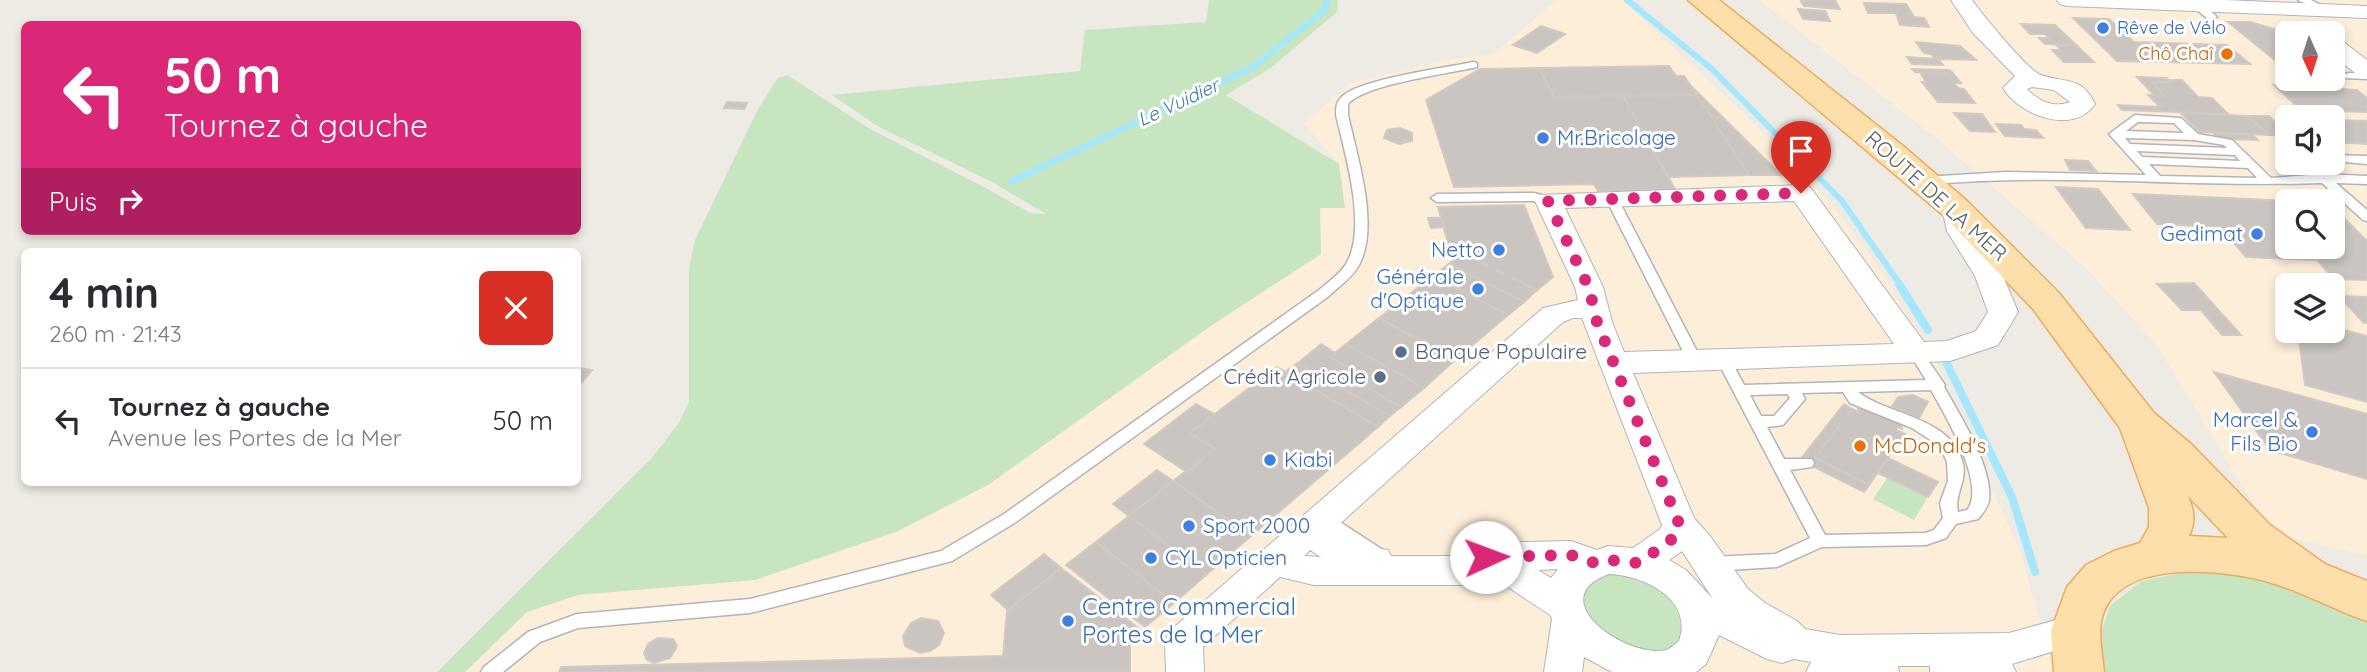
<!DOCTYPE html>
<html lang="fr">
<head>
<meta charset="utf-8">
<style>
  body { margin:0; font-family:Quicksand,sans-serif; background:#f2f2f3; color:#2b2b33; height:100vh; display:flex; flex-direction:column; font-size:26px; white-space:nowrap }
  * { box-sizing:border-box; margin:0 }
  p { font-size:23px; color:#7c7c81 }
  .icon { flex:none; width:38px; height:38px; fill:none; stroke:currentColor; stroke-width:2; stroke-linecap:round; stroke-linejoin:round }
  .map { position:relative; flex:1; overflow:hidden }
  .drawer { position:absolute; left:21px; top:248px; width:560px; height:238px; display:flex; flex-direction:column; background:#fff; border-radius:10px; box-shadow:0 4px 10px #0003 }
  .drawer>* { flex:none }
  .guide { position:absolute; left:21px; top:21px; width:560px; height:214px; border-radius:10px; box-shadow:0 4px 10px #0003; background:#db2777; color:#fff; overflow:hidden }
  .needle { width:46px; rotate:177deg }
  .fabs { position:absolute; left:2275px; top:21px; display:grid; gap:14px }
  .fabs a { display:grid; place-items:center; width:70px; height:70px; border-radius:10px; background:#fff; box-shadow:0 4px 10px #0003; font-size:35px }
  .pin { position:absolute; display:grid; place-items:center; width:60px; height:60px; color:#fff; margin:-72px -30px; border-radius:50% 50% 50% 0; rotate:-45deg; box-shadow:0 0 7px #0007 }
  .pin .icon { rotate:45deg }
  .me { position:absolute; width:77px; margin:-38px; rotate:88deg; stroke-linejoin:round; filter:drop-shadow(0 0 5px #0008) }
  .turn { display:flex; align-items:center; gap:24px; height:147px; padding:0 28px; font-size:32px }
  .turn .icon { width:91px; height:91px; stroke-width:2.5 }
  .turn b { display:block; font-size:49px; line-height:60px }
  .then { display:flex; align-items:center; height:66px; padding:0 28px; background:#0003; gap:14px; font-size:26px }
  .round { display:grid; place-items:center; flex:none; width:74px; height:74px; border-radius:10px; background:#f2f2f3 }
  .overview { display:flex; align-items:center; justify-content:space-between; height:119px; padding:0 28px }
  h1 { font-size:42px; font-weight:700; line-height:52px }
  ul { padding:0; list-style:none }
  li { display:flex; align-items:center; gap:21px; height:105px; padding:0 28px; border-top:2px solid #e1e1e2 }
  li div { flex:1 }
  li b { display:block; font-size:26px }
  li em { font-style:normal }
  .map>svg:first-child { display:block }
  .commercial { fill:#fdeeda; fill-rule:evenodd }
  .green { fill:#c8e5c1 }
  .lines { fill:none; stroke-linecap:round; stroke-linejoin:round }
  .stream-far1 { stroke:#a5e7fc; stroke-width:6 }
  .stream { stroke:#a5e7fc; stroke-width:8 }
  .building { fill:#cac5c1; stroke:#d2cac2; stroke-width:2 }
  .lane-casing { stroke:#b1b5b8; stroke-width:3 }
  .street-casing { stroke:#b1b5b8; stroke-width:2 }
  .primary-casing { stroke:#edaa5e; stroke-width:3 }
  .lane { fill:#fff; fill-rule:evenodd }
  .street { fill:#fff; fill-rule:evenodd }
  .primary { fill:#fcdfaa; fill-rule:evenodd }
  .route { stroke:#db2777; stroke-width:12; stroke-dasharray:0 21.6 }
  .shop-dot { fill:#3f7fe0; stroke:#fff; stroke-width:2.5 }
  .food-dot { fill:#e8710a; stroke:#fff; stroke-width:2.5 }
  .service-dot { fill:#5c6f8a; stroke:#fff; stroke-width:2.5 }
  .labels { text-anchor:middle; stroke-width:6; stroke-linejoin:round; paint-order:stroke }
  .far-shop-label { font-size:18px; fill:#366cbe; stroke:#fff; text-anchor:start }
  .far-food-label { font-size:18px; fill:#c56008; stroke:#fff; text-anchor:end }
  .far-water-label { font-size:19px; font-style:italic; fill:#3d7e9c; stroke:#fff }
  .shop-label { font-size:21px; fill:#366cbe; stroke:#fff; text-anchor:start }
  .street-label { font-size:21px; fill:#5c6164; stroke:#fff }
  .service-label { font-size:21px; fill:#4e5e75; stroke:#fff; text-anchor:start }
  .food-label { font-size:21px; fill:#c56008; stroke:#fff; text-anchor:start }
  .near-shop-label { font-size:24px; fill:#366cbe; stroke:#fff; text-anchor:start }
</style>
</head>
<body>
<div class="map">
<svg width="2367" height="672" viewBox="0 0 2367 672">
  <rect width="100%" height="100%" fill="#eeeae4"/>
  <g class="commercial">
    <polygon points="1557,0 1622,0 1748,117 1831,204 1872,257 1934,358 2021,554 2054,672 465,672 527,612 578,595 988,485 1212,325 1321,254 1320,208 1345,208 1339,164 1304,124 1350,83 1446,60 1493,54"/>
    <path d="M1759,0H2367V556L2271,533L2156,344L2088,270L1940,141ZM2287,33H2333V79H2287ZM2287,117H2333V163H2287ZM2287,201H2333V247H2287ZM2287,285H2333V331H2287Z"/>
  </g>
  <g class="green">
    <polygon points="1209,0 1338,0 1337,12 1272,67 1226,95 1339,164 1345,208 1320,208 1321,254 1212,325 988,485 896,532 755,580 578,595 527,612 465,672 437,672 650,460 679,423 689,402 689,268 695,240 758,109 778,78 787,75 870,129 984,187 1030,213 1046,214 990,181 877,126 832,95 1080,71 1085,30 1206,22"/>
    <polygon points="1888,477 1928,497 1914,520 1873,499"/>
    <polygon points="2190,571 2251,576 2318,596 2367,619 2367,672 2103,672 2098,642 2110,606 2142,581"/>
    <path d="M1613,573C1628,574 1648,577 1660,587C1679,601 1697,634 1669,650C1661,654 1646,654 1637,655L1584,619C1582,590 1582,582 1613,573Z"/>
  </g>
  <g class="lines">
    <g class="stream-far1">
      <polyline points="1627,0 1712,69 1842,201 1901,286"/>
      <polyline points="1010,182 1253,67 1325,10 1327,0"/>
    </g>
    <g class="stream">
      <polyline points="1899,284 1928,330"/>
      <polyline points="1947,364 2012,497 2035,572"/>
    </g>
  </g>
  <g class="building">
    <polygon points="1809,0 1835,0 1840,9 1804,6 1801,1"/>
    <polygon points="1864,3 1906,4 1914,17 1924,18 1929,27 1900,25 1896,13 1868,13"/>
    <polygon points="1798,9 1825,11 1830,21 1803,19"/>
    <polygon points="2073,18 2109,19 2134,42 2227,45 2250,64 2117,61"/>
    <polygon points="2228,22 2250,22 2288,33 2287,70"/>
    <polygon points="2021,24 2055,25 2076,45 2045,44 2039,38 2049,38 2045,34 2030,34"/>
    <polygon points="1541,26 1565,34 1537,53 1513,45"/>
    <polygon points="1916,42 1960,46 1976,60 1938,59 1943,65 1912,64 1907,57 1935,59 1931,54 1924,53"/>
    <polygon points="2056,45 2076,45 2094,62 2064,62 2052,50 2061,50"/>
    <polygon points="1669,66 1676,76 1684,76 1697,95 1554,97 1539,68"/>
    <polygon points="1539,68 1554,97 1623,96 1675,189 1598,191 1594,184 1454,187 1426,100 1480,69"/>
    <polygon points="1912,69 1950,70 1961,83 1954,83 1946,73 1915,72"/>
    <polygon points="1920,72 1946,73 1958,88 1964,89 1975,103 1938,102 1922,82 1926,82"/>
    <polygon points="2137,77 2167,78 2170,82 2152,82 2165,96 2154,95"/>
    <polygon points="2167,80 2182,80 2198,97 2212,98 2228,114 2122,110 2118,105 2160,107 2148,95 2165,96 2152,82 2170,82"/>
    <polygon points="2274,85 2357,90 2367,98 2367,112 2301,110"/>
    <polygon points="1692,87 1781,175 1749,175"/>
    <polygon points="1697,95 1749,175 1668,177 1623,96"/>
    <polygon points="727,102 747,103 744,109 724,108"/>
    <polygon points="1954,113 1982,114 1995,132 1970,131"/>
    <polygon points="2181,113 2247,116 2269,135 2199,132"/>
    <polygon points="2247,116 2269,116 2287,136 2269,135"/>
    <polygon points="2333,120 2367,121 2367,144 2333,142"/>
    <polygon points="1996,124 2021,125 2024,129 2036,130 2043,138 2005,136"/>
    <polygon points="1400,128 1412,133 1412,141 1399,144 1384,138 1387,130"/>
    <polygon points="2213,133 2253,135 2258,140 2219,139"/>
    <polygon points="2065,160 2088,161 2096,171 2070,170"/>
    <polygon points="2056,187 2098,189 2130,230 2086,228"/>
    <polygon points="2133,194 2294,201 2287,201 2287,247 2333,247 2333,207 2367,241 2367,280 2334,279 2317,260 2246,257 2220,227 2157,224"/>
    <polygon points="1524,205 1553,277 1537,290 1449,247 1438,207"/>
    <polygon points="1428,218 1441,218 1444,227 1431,228"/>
    <polygon points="1462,253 1537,290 1524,302 1449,264"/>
    <polygon points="1449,264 1524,302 1508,315 1433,276"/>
    <polygon points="1433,276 1508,315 1455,360 1379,318"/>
    <polygon points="2194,283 2241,335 2222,335 2201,310 2182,310 2157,284"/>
    <polygon points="2339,296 2367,297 2367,323 2364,323"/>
    <polygon points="1379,318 1455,360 1424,388 1346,344"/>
    <polygon points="2333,327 2367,336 2367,402 2305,385 2298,331 2333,331"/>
    <polygon points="1321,344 1335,353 1330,357 1359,374 1353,379 1401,407 1390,416 1298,363"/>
    <polygon points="1346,344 1424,388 1401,407 1353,379 1359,374 1330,357"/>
    <polygon points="1298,363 1390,416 1378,427 1285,372"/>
    <polygon points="1277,367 1378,427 1251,536 1173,481 1215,449 1190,433"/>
    <polygon points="578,368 592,370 578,387"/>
    <polygon points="2214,372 2367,414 2367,479 2270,450"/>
    <polygon points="1913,395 1928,402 1919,418 1892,406 1898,397"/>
    <polygon points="1196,404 1214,414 1190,433 1215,449 1187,472 1144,444"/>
    <polygon points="1844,404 1852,409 1815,458 1869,485 1864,492 1800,460"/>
    <polygon points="1864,407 1901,422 1902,429 1898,427 1896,430 1905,434 1869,485 1815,458 1852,409 1859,412 1858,409"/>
    <polygon points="1888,458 1938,482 1928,497 1878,473"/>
    <polygon points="1157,470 1173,481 1129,516 1113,504"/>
    <polygon points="1173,481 1251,536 1207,574 1129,516"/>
    <polygon points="1129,516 1207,574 1174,603 1096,542"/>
    <polygon points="1096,542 1174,603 1145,627 1066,565"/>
    <polygon points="1044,554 1061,568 1008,610 991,595"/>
    <polygon points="1061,568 1142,631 1130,640 1130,672 559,672 561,667 1003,656 1007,611"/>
    <polygon points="921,618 938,621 944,633 939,645 930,651 920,653 905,646 903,636 911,623"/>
    <polygon points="658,638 673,639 677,646 670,658 654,663 647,660 644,653 648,644"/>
  </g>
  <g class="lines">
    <g class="lane-casing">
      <g id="lane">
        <polygon points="2298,0 2311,0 2332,11 2323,13"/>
        <polygon points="2196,5 2204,5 2217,17 2208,19 2196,9"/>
        <path d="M1473,62L1477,63V67C1448,74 1365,84 1348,104V115C1357,156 1380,226 1359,265C1352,278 1339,286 1329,296L1016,522L952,561L750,613L578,628L540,642L503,672H481L484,667L528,632L577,614L750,599L941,551L1004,514L1319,290C1328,282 1340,274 1346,264C1368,228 1345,154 1336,115C1336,107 1336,101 1344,95C1364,79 1444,68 1473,62Z"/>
        <polygon points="2349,73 2367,73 2367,79 2345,78 2345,74"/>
        <path d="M2135,115L2181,118L2198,134L2232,140L2271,178L2323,174L2367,176V184L2336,183L2367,210V221L2363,220L2322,183C2189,188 2056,172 1924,185L1918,181L1924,177L2006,172L2146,175L2109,134ZM2138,122L2174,123L2184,133L2126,131ZM2125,138L2194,140L2224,145L2227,148L2130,144ZM2137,151L2235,155L2240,161L2142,157ZM2149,164L2248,168L2257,178L2160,176Z"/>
        <polygon points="2333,155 2367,156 2367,164 2333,161"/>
        <polygon points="1534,193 1552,198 1554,201 1548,205 1533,201 1437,202 1431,198 1437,194"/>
        <polygon points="1612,195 1618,199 1702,361 1700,364 1690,364 1688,361 1606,199"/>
        <path d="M1916,348L1921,350L1945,385L1944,387C1960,415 1993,468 1989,500C1988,508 1982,514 1978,519L1956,524L1946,538L1926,545L1822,547L1777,567L1712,571L1706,569L1704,564L1706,559L1712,557L1775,554L1810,538L1717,360L1719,357H1729L1744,385L1926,380L1909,353ZM1931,390C1945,415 1987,485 1967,510L1958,512C1954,495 1967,481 1963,464C1953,417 1887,415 1858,392ZM1843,392L1850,403L1912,428L1929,439L1942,451L1947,462L1948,481L1940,503L1943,518L1934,530L1925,533L1825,535L1790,470L1812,467L1814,463L1812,459H1784L1767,427L1783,425L1805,399L1802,393ZM1787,394L1790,398L1774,416H1761L1750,395Z"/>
        <polygon points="1323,511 1386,552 1388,557 1386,562 1380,564 1374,562 1317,521 1315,517 1317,513"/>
      </g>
    </g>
    <g class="street-casing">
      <g id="street">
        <path d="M1951,0H1972C1982,14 2026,68 2039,74C2063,84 2081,74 2095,104C2073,136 2019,115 2003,88L2015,76L1973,33ZM2032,87L2054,90L2070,102C2055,108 2040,102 2029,91L2027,89Z"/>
        <polygon points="2057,0 2225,0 2367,6 2367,18 2067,6 2060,4"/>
        <polygon points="2333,38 2341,40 2367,60 2367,78 2359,76 2333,56"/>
        <path d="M1801,185L1810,187L1924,342L1947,341L1976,331L1988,312L1975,276L1947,231L1942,208L1946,202L1955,200L1964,202L1973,231L2003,276L2018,312L1998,345L1950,361L1633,373L1694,518L1710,536L1748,589L1765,603L1797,621L1805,629L1840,635L2009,633L2074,615L2087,619L2093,630L2087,641L2012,664L2016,672H1930V666H1898L1899,672H1806L1811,662L1794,659L1782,663L1767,659L1719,635L1706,664L1696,672H1612L1584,657L1582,672H1544L1552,619L1550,615L1505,585H1314L1280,577L1203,647L1204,672H1166L1165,641L1171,630L1543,308L1578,300L1575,287L1535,201L1539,195ZM1794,201L1894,344L1624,352L1612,322L1603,287L1565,208ZM1573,318H1582L1662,525L1660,529L1633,548L1608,546L1597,550L1571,541L1484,543L1471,547L1467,556H1391L1388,550L1358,545L1333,530L1563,322ZM1310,550L1321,557L1304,556ZM1682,551L1713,599L1686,570L1669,560ZM1558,569L1551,578L1538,570ZM1609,574C1643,575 1694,599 1679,641C1675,644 1670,649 1666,650C1627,659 1540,599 1609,574Z"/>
      </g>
    </g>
    <g class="primary-casing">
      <path id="primary" d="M1688,0H1719L1903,146L1967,201L2059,293L2154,413L2191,444L2270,525L2325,564L2367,581V621C2337,611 2309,595 2278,585C2235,570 2129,557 2105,609C2096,629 2102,651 2104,672H2054L2051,631L2067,587L2086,565L2114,551L2140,543L2149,527V508L2120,428L2033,309L1943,215ZM2188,496L2228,538L2189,536C2196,522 2194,510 2188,496Z"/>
    </g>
    <use href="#lane" class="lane"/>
    <use href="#street" class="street"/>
    <use href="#primary" class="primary"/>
  </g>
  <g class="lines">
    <polyline class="route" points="1486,557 1571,555 1595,563 1608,560 1639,563 1672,539 1680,526 1597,322 1589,288 1548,201 1801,193"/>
  </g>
  <g class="shop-dot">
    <circle cx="2103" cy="28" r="7"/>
    <circle cx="1543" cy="138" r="7"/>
    <circle cx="2257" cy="234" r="7"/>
    <circle cx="1499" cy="250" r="7"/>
    <circle cx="1478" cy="289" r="7"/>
    <circle cx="2312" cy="432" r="7"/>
    <circle cx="1270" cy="460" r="7"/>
    <circle cx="1189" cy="526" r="7"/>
    <circle cx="1151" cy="558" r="7"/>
    <circle cx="1068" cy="621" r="7"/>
  </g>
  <g class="food-dot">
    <circle cx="2227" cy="54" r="7"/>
    <circle cx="1860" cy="446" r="7"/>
  </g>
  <g class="service-dot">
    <circle cx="1401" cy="352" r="7"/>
    <circle cx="1380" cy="377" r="7"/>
  </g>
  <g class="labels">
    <g class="far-shop-label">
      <text x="2117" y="34">Rêve de Vélo</text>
    </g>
    <g class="far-food-label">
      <text x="2213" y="60">Chô Chaî</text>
    </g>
    <g class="far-water-label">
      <text transform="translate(1178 102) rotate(-25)" y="7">Le Vuidier</text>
    </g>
    <g class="shop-label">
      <text x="1557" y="145">Mr.Bricolage</text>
      <text x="2243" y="241" text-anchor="end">Gedimat</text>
      <text x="1485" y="257" text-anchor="end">Netto</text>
      <text x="1464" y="284" text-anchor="end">Générale<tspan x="1464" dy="24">d'Optique</tspan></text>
      <text x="2298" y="427" text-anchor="end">Marcel &amp;<tspan x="2298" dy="24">Fils Bio</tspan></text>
      <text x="1284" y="467">Kiabi</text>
      <text x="1203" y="533">Sport 2000</text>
      <text x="1165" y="565">CYL Opticien</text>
    </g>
    <g class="street-label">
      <text transform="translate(1936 196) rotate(42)" y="7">ROUTE DE LA MER</text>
    </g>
    <g class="service-label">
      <text x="1415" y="359">Banque Populaire</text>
      <text x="1366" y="384" text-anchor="end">Crédit Agricole</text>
    </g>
    <g class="food-label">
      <text x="1874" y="453">McDonald's</text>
    </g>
    <g class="near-shop-label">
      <text x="1082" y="615">Centre Commercial<tspan x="1082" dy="28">Portes de la Mer</tspan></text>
    </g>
  </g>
</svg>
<div class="fabs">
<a><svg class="needle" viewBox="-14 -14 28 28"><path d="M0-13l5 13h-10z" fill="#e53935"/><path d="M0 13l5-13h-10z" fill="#7c7c81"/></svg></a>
<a><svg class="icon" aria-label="sound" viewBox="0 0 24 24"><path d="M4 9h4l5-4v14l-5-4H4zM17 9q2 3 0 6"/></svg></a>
<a><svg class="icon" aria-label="search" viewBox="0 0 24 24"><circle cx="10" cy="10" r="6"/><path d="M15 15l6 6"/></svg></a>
<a><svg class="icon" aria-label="layers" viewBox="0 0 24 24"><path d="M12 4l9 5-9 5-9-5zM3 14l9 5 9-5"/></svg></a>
</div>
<div class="pin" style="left:1801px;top:193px;background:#d93025"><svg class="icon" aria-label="arrive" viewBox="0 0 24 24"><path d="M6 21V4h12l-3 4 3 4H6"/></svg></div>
<svg class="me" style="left:1486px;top:557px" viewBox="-20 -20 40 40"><circle r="19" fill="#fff"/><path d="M0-13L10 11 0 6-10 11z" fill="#db2777"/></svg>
<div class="guide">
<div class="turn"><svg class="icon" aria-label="left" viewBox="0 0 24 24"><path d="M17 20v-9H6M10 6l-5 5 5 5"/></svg><div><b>50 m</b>Tournez à gauche</div></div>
<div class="then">Puis<svg class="icon" aria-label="right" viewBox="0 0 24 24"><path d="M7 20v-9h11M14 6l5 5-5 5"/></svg></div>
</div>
<section class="drawer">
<div class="overview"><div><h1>4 min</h1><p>260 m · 21:43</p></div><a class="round" style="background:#d93025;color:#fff"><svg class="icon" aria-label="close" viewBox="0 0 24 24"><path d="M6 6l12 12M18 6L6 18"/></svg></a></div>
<ul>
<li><svg class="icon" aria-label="left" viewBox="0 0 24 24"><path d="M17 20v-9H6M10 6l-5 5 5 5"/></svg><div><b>Tournez à gauche</b><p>Avenue les Portes de la Mer</p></div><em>50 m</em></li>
</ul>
</section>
</div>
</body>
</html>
